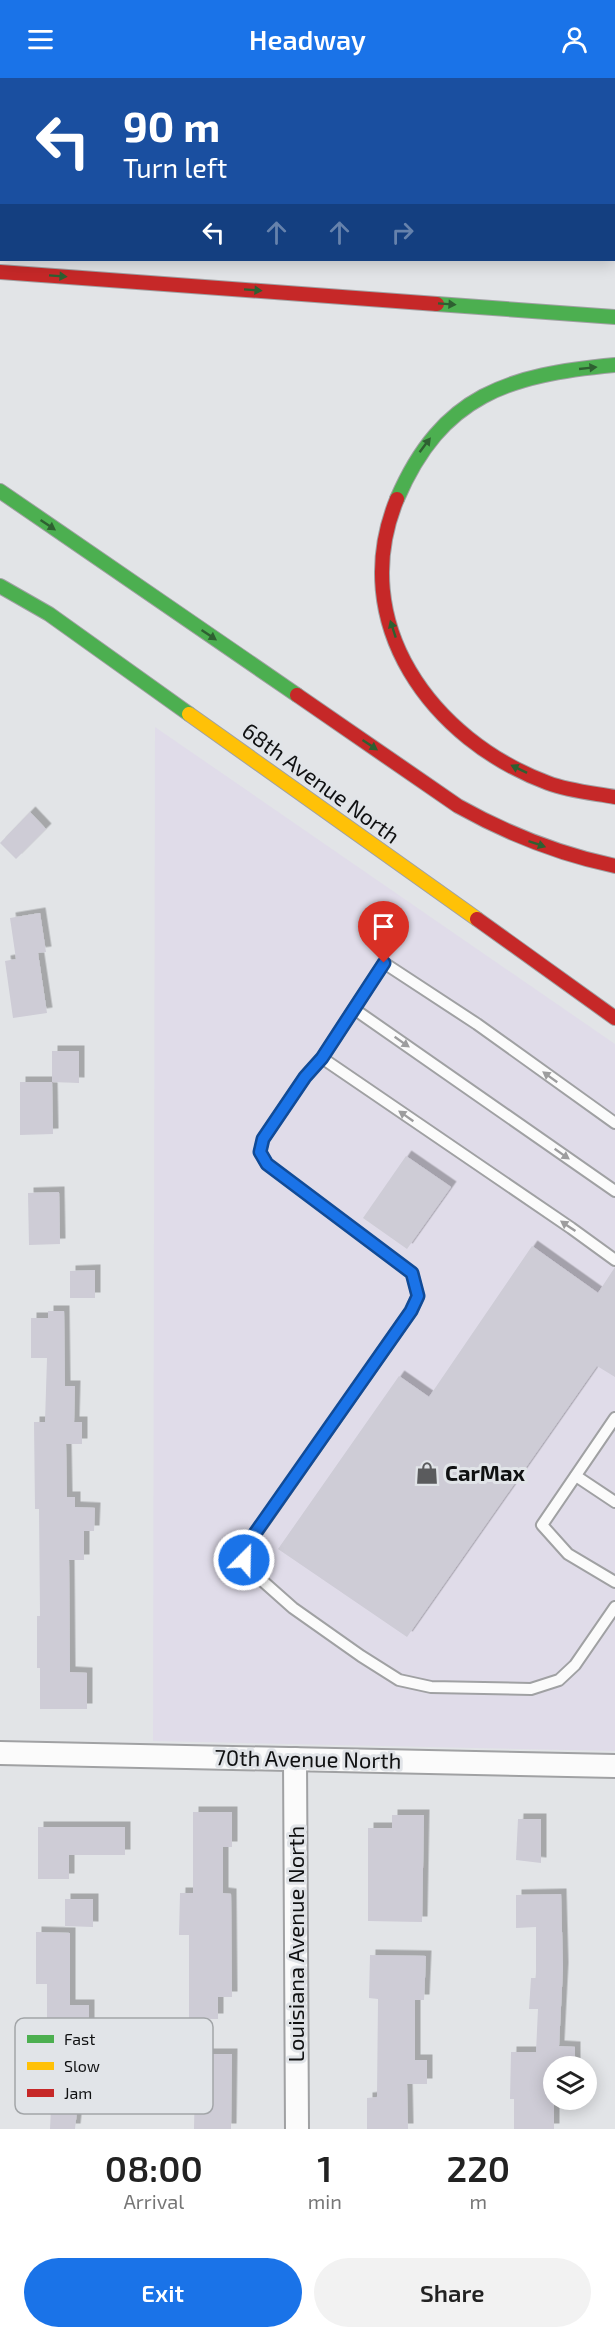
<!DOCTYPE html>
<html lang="en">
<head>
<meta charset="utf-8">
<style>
  body { margin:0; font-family:"Exo 2",sans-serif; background:#f2f2f2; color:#222; height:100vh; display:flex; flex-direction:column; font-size:22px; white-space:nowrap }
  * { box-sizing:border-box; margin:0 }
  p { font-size:20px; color:#767676 }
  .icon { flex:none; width:33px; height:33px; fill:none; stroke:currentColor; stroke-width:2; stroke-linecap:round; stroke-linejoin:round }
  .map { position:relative; height:2051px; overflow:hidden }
  .details { display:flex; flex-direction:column; background:#fff; flex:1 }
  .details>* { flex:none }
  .top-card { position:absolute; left:0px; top:0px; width:615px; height:183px; box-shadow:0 3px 15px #0003; background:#1a4fa0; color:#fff; overflow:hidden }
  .tools { position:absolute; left:543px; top:1978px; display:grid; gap:12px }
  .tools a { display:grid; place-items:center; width:54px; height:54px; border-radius:50%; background:#fff; box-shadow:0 3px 15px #0003; font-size:30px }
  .pin { position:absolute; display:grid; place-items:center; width:51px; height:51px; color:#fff; margin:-62px -26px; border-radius:50% 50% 50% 0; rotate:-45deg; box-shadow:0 0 6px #0007 }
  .pin .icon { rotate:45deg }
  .me { position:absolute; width:66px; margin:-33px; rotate:23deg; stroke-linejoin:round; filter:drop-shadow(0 0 4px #0008) }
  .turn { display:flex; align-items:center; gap:21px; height:126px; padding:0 24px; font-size:27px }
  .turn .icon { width:78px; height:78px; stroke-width:2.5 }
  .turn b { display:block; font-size:42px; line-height:51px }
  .lanes { display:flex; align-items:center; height:57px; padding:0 24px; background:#0003; justify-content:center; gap:30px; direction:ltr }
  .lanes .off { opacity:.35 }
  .eta { display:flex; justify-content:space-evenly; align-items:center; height:102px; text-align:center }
  .eta b { font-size:36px; font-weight:600; line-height:42px }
  .button { display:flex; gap:12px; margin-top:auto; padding:12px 24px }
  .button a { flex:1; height:69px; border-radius:36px; background:#1a73e8; color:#fff; font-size:24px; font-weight:600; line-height:69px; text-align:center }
  .button a+a { background:#f2f2f2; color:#222 }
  header { display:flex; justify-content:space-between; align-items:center; height:78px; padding:0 24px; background:#1a73e8; color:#fff; font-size:27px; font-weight:600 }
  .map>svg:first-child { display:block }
  .commercial { fill:#e0dce9 }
  .building { fill:#ceccd6; filter:url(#shadow) }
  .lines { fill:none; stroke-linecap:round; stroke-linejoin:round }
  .lane-casing { stroke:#a0a1a3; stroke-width:14 }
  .street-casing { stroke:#a0a1a3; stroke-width:26 }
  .fast-casing { stroke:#a0a1a3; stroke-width:16 }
  .slow-casing { stroke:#a0a1a3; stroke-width:16 }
  .jam-casing { stroke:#a0a1a3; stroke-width:16 }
  .lane { stroke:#fbfbfb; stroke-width:10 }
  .street { stroke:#fbfbfb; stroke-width:22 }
  .fast { stroke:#4caf50; stroke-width:14 }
  .slow { stroke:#ffc107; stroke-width:14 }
  .jam { stroke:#c62828; stroke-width:14 }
  .oneway { fill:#2e6031 }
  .oneway2 { fill:#9d9d9e }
  .route-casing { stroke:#114b97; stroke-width:15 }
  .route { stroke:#1a73e8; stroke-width:10 }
  .labels { text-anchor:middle; stroke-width:6; stroke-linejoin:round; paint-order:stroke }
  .street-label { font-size:22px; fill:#101112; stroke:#e1e4e8 }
  .poi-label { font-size:22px; font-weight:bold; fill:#101112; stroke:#e1e4e8; text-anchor:start }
  .key { fill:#e1e4e8; stroke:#a2a5a8; stroke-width:1.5 }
  .key-label { font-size:16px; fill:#101112 }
</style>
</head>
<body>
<header><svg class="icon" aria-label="menu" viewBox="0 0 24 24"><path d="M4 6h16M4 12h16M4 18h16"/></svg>Headway<svg class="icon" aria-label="person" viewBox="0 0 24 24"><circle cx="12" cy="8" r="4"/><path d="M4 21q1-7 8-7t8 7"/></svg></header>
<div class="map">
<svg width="615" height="2051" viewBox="0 0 615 2051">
  <defs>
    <filter id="shadow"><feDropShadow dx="5.5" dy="-5.5" stdDeviation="0" flood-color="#0004"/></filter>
  </defs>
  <rect width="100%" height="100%" fill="#e2e4e7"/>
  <polygon class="commercial" points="155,649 615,966 615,1673 153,1663"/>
  <g class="building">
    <polygon points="30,734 46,751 16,781 0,765"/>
    <polygon points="40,835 46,874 38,875 47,935 13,940 5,883 16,881 10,840"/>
    <polygon points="52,973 79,973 79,1005 52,1004"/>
    <polygon points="20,1004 52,1004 53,1056 20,1057"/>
    <polygon points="406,1078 451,1109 407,1171 363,1140"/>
    <polygon points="59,1114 60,1166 29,1167 28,1115"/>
    <polygon points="532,1168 598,1215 615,1189 615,1299 597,1288 407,1559 278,1471 399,1298 429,1319"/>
    <polygon points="95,1192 95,1220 70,1220 70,1193"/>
    <polygon points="48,1233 64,1233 65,1308 75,1308 74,1344 82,1344 82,1366 66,1366 67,1419 75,1419 75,1429 95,1430 94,1453 84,1453 84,1482 69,1482 70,1594 87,1595 87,1631 40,1631 40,1590 37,1590 37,1538 40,1538 39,1431 35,1431 34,1344 45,1344 47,1280 31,1280 31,1240 48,1240"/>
    <polygon points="193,1734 232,1734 232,1769 223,1769 223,1815 231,1816 232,1919 218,1919 218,1941 189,1941 189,1857 179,1857 180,1815 193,1815"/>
    <polygon points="392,1737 424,1737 422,1844 368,1843 368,1750 392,1750"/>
    <polygon points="518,1741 541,1741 541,1785 516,1782"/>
    <polygon points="38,1749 125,1749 125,1777 69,1777 69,1801 38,1801"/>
    <polygon points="561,1816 563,1890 559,1968 575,1969 575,1989 554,1989 554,2051 514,2051 514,2021 510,2021 511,1974 536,1974 538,1931 529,1931 531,1900 536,1900 536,1849 516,1850 516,1817"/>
    <polygon points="65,1821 93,1821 93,1849 65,1848"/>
    <polygon points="36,1854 70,1855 70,1927 89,1927 89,1947 74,1947 74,1955 66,1955 64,2013 33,2011 35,1972 25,1972 26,1954 47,1955 47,1906 36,1906"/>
    <polygon points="370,1877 426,1878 424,1922 415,1922 415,1982 427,1982 427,2006 407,2006 408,2051 367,2051 367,2020 377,2019 378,1921 369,1920"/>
    <polygon points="169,1964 205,1964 204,1976 232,1976 231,2051 194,2051 195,2004 168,2004"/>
    <polygon points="51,2031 77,2033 75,2051 50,2051"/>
  </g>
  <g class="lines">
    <g class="lane-casing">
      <g id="lane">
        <polyline points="354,931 615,1113"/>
        <polyline points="322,980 571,1150 615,1182"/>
        <polyline points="615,1045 477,946 384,885 322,980 305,999 263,1061 260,1074 267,1086 412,1195 418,1218 411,1233 245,1471 244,1481 249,1491 293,1530 361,1578 399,1602 431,1609 531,1611 559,1602 575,1587 615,1529"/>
        <polyline points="615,1340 542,1447 568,1476 615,1504"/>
        <polyline points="576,1398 615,1424"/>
      </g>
    </g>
    <g class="street-casing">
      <g id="street">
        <polyline points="0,1675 615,1688"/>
        <polyline points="295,1681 297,2051"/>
      </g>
    </g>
    <g class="fast-casing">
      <g id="fast">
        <polyline points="437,226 615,239"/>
        <polyline points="0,413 297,617"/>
        <path d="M397,421C442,316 509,297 615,287"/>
        <polyline points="0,508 49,536 189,636"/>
      </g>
    </g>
    <g class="slow-casing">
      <g id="slow">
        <polyline points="0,122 2,122"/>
        <polyline points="189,636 477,841"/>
      </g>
    </g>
    <g class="jam-casing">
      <g id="jam">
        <polyline points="174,0 175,2"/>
        <polyline points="614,132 615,133"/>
        <polyline points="614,166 615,166"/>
        <polyline points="0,194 437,226"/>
        <path d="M397,421C346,545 432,662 548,705C569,713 593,715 615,719"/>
        <path d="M297,617L458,728C508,756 559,776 615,788"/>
        <polyline points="477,841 615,940"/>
      </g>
    </g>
    <use href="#lane" class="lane"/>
    <use href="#street" class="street"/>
    <use href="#fast" class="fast"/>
    <use href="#slow" class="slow"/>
    <use href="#jam" class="jam"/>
  </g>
  <defs><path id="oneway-solid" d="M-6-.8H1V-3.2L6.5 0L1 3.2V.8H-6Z" transform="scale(1.5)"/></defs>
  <g class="oneway">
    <use href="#oneway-solid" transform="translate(58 198) rotate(4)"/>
    <use href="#oneway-solid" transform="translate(253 212) rotate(4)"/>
    <use href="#oneway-solid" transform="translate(447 226) rotate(4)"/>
    <use href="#oneway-solid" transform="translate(588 290) rotate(-6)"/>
    <use href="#oneway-solid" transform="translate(425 367) rotate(-53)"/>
    <use href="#oneway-solid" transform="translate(48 447) rotate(34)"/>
    <use href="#oneway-solid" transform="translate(393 551) rotate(-108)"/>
    <use href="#oneway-solid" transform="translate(209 557) rotate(34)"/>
    <use href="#oneway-solid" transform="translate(370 667) rotate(34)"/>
    <use href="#oneway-solid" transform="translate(519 691) rotate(-154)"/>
    <use href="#oneway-solid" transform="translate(537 766) rotate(19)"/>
  </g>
  <g class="oneway2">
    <use href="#oneway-solid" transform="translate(402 964) rotate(35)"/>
    <use href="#oneway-solid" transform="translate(550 999) rotate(-144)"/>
    <use href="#oneway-solid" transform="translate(406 1038) rotate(-145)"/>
    <use href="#oneway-solid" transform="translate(562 1076) rotate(35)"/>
    <use href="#oneway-solid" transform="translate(568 1148) rotate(-146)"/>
  </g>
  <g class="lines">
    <g class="route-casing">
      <polyline id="route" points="244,1482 244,1471 411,1233 418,1218 412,1195 267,1086 260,1074 263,1061 305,999 322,980 384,885"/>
    </g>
    <use href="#route" class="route"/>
  </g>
  <defs>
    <g id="shop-bare" transform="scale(1.8)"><path d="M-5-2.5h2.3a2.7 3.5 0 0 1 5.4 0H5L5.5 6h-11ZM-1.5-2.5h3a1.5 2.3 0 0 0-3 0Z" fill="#5a5b5d" stroke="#e1e4e8" stroke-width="2.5" paint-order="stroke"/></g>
  </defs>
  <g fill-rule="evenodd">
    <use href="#shop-bare" x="427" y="1395"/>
  </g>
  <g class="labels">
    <g class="street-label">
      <text transform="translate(321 705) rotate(36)" y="8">68th Avenue North</text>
      <text transform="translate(308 1681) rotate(1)" y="8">70th Avenue North</text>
      <text transform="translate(296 1866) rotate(-90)" y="8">Louisiana Avenue North</text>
    </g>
    <g class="poi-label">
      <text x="445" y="1403">CarMax</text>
    </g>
  </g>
  <rect x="15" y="1940" width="198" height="96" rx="9" class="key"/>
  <rect x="27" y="1957" width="27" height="8" fill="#4caf50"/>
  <rect x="27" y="1984" width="27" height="8" fill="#ffc107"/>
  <rect x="27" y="2011" width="27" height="8" fill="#c62828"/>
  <g class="key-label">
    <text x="64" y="1967">Fast</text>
    <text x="64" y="1994">Slow</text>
    <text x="64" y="2021">Jam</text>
  </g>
</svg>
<div class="tools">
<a><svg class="icon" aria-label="layers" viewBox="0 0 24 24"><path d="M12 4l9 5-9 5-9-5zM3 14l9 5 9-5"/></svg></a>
</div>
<div class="pin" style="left:384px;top:885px;background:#d93025"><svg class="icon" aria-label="arrive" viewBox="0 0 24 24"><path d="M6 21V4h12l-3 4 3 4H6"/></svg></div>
<svg class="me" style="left:244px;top:1482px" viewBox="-20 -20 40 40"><circle r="17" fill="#1a73e8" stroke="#fff" stroke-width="3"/><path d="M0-11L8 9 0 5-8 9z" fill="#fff"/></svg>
<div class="top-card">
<div class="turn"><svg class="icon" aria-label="left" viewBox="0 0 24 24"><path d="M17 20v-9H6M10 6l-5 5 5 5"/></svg><div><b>90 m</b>Turn left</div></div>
<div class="lanes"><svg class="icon" aria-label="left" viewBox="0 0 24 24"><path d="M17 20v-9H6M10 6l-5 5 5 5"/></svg><svg class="icon off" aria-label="ahead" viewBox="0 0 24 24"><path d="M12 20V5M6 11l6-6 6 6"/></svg><svg class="icon off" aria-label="ahead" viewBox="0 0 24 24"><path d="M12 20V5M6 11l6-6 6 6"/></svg><svg class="icon off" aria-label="right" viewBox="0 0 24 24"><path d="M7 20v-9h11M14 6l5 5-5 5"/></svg></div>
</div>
</div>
<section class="details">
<div class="eta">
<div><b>08:00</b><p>Arrival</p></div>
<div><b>1</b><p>min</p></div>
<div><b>220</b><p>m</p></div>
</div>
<div class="button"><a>Exit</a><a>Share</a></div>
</section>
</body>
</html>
